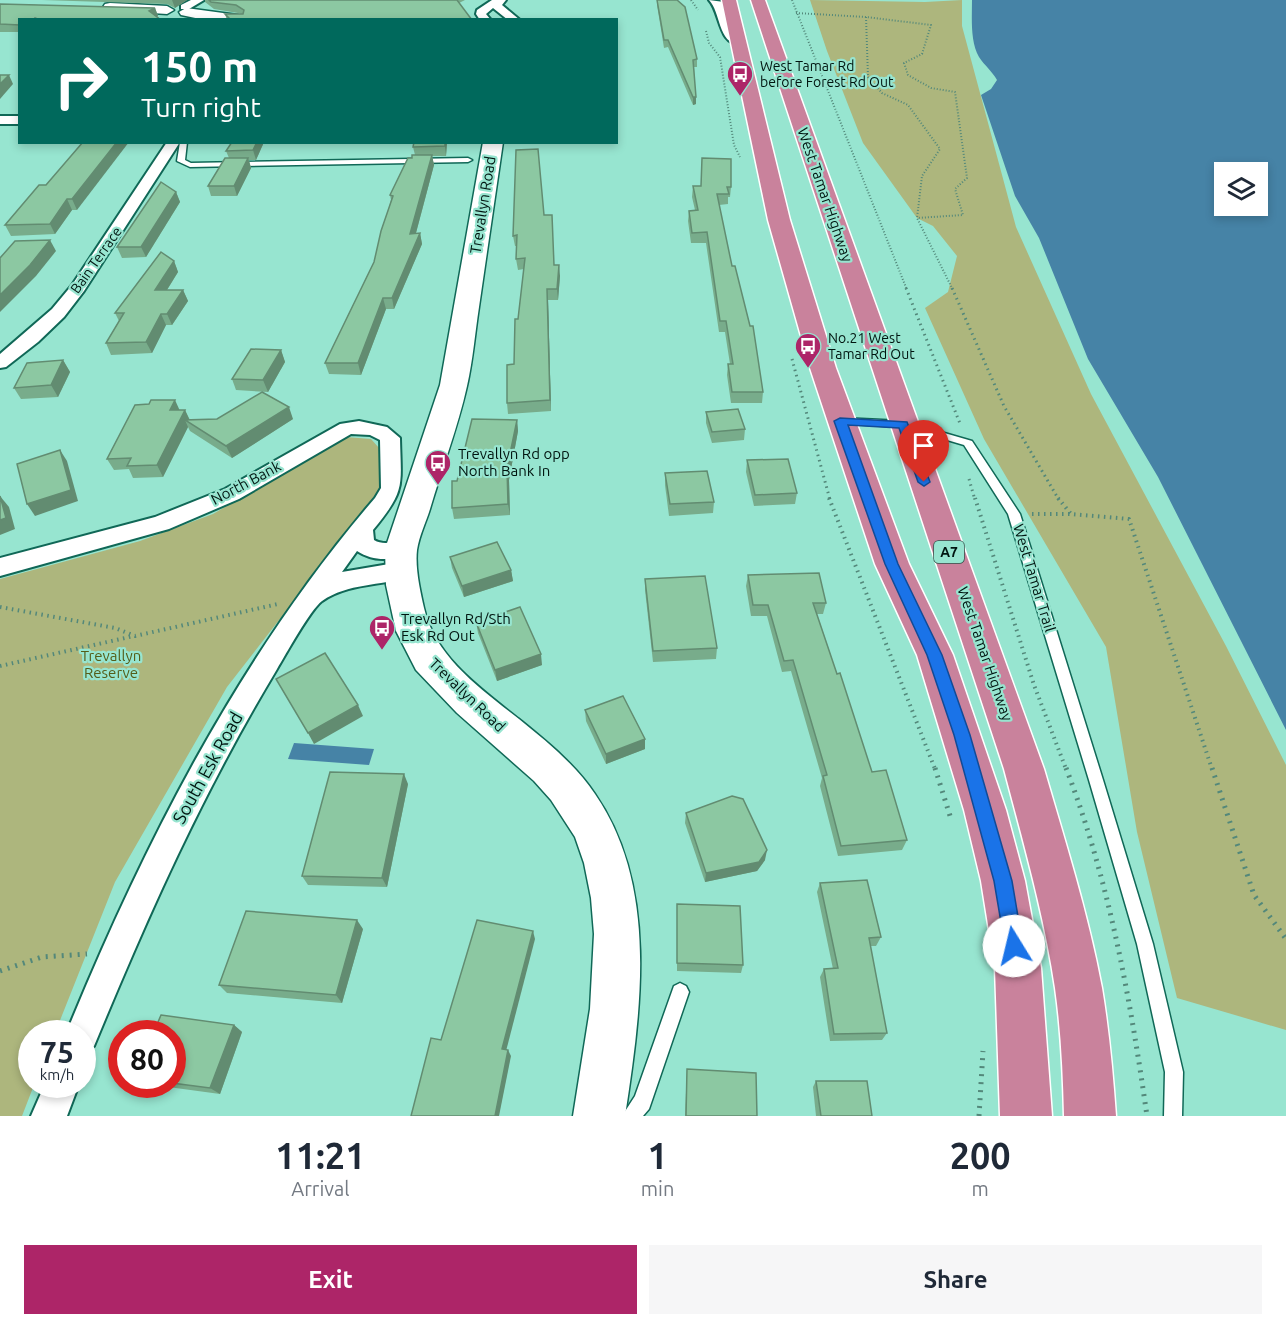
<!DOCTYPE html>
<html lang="en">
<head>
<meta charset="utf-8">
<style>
  body { margin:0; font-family:Ubuntu,sans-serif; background:#f6f6f7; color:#1f2937; height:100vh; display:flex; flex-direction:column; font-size:22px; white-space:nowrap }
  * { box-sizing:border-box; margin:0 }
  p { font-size:20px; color:#747a83 }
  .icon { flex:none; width:33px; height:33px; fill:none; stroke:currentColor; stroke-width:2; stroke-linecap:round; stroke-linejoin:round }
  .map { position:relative; height:1116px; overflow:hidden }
  .details { display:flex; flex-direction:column; background:#fff; flex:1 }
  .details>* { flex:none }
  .top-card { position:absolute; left:18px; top:18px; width:600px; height:126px; border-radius:0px; box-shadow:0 3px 9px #0003; background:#00695c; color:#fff; overflow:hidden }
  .tools { position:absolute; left:1214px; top:162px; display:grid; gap:12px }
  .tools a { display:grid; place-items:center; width:54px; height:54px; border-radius:0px; background:#fff; box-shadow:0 3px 9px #0003; font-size:30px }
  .speed { position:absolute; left:18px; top:1020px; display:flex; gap:12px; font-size:30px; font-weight:700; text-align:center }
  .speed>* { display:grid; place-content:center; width:78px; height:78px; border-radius:50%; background:#fff; box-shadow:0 3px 9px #0003; line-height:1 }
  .speed small { font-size:15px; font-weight:400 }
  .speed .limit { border:9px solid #d22; background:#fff; color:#111 }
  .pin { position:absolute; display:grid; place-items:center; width:51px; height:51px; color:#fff; margin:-62px -26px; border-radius:50% 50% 50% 0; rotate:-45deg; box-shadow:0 0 6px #0007 }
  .pin .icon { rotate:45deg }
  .me { position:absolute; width:66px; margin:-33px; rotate:351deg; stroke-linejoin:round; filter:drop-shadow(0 0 4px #0008) }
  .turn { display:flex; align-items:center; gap:21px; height:126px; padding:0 24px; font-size:27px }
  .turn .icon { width:78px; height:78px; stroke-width:2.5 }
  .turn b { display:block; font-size:42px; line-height:51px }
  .eta { display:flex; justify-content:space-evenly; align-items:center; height:102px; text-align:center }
  .eta b { font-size:36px; font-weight:700; line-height:42px }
  .cta { display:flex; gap:12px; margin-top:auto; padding:12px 24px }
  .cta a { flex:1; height:69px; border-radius:0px; background:#ad2568; color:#fff; font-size:24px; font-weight:700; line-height:69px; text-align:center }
  .cta a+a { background:#f6f6f7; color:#1f2937 }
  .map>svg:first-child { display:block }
  .green { fill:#adb67d }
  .water { fill:#4683a6; fill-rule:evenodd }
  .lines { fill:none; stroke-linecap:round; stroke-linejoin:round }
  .lane-casing { stroke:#106857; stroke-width:3 }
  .street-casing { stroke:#106857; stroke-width:4 }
  .secondary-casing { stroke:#106857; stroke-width:3 }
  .highway-casing { stroke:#fff; stroke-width:3 }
  .path-far3 { stroke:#53887a; stroke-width:2; stroke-dasharray:1 2; stroke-linecap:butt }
  .path-far2 { stroke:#53887a; stroke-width:3; stroke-dasharray:1.5 4; stroke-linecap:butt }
  .path-far1 { stroke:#53887a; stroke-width:4; stroke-dasharray:1.5 4.5; stroke-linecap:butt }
  .path { stroke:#53887a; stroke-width:5; stroke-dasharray:2 6; stroke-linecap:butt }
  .lane { fill:#fff; fill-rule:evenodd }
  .street { fill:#fff; fill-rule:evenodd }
  .secondary { fill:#fff; fill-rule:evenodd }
  .highway { fill:#c9829c; fill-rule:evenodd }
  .wall { fill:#78ac8b }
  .shaded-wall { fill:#628c71 }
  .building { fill:#8cc8a2; stroke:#628c71; stroke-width:1.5 }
  .route { fill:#1a73e8; stroke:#114b97; stroke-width:1.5 }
  .labels { text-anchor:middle; stroke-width:4.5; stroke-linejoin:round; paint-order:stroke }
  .far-poi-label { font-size:14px; fill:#001510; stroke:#97e5d0; text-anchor:start }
  .far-street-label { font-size:14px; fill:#001510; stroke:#97e5d0 }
  .shield { fill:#97e5d0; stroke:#2d534a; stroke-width:1.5 }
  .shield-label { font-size:14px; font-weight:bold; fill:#001510 }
  .street-label { font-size:15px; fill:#001510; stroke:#97e5d0 }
  .poi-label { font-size:15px; fill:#001510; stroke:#97e5d0; text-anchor:start }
  .park-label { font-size:15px; fill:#555d19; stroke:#97e5d0 }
  .near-street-label { font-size:18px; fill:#001510; stroke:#97e5d0 }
</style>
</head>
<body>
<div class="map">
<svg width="1286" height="1116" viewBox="0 0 1286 1116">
  <rect width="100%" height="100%" fill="#97e5d0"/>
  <g class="green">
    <polygon points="810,0 925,2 962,0 962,26 1016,227 1091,394 1226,646 1286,765 1286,1030 1177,998 1137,832 1106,647 984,439 925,308 948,292 957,256 933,226 917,218 863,143 827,51"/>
    <polygon points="346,437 371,439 380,449 379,492 227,687 115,882 55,1033 32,1034 32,1084 34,1085 22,1116 0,1116 0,579 140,541 213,514"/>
  </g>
  <g class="water">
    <path d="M972,0H1286V730L1158,477L1088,359L1039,238L1015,196L981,95L991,89L997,80C992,71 985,66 979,57C970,41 972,18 972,0ZM1224,172H1257V206H1224Z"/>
    <polygon points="294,743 374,749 369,765 288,759"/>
  </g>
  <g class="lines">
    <g class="lane-casing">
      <g id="lane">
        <polygon points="180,142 187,142 185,160 191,163 468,158 472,160 468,162 190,167 177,161"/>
        <polygon points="841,418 903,421 972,441 1020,514 1103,780 1153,944 1183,1072 1182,1116 1164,1116 1165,1072 1137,944 1089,780 1008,514 964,445 903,427 837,423 836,421 837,419"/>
        <polygon points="680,983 686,986 689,992 649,1109 643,1116 622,1116 635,1096 674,986"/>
      </g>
    </g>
    <g class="street-casing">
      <g id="street">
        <polygon points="191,0 204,0 189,9 181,9 181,5"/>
        <polygon points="492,0 506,0 502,5 520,20 508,20 493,8 486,14 491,20 480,20 476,14 477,10"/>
        <path d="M709,0L724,2L733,33L742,40V44C718,47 721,12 709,0Z"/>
        <rect x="0" y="116" width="20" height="8"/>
        <polygon points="167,142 180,142 84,291 64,317 38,342 6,367 0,368 0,354 52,309 72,285"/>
        <path d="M359,421L387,427L400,438C401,487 406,490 373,530L374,540C385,547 397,539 409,543L412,549L409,555C390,560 374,562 357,551L342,572L401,562L409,565L412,571L409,577C380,586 348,583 322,601C310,610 286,654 277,669C203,792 149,913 94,1046L82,1050V1034H66C144,843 240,655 375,498L381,488L380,440L370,435L351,434L239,499L169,529L0,576V558L155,517L225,489L340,424Z"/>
        <polygon points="45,1084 79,1084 67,1116 31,1116"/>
      </g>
    </g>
    <g class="secondary-casing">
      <g id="secondary">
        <polygon points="110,3 167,6 174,10 167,14 105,10 103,7 105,4"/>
        <polygon points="186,8 238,15 245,20 205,20 181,15 179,12"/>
        <path d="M483,142H503C495,197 487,252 479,307C475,333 473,360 467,386C458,427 442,468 430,509C426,522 419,536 417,550C415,568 420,590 424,608C435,657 481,689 519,719C546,741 575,764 595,794C659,887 641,1011 625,1116H573L590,1009L594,934L591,898L584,863L575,837L551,800L534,781L457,713L416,670L396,631L386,585L385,549L440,385Z"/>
      </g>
    </g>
    <g class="highway-casing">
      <g id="highway">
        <polygon points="722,0 736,0 790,220 836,368 909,564 953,655 1006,810 1025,881 1041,968 1052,1116 1000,1116 995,968 981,881 964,810 917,655 875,564 810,368 768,220"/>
        <path d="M751,0H765L1044,769C1065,841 1088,913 1102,988C1109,1030 1113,1073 1116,1116H1064C1063,1073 1061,1030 1055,988C1044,914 1023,841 1004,769Z"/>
      </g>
    </g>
    <g class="path-far3">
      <polyline points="691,0 698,10"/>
      <polyline points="792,0 907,290"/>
      <polyline points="796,13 866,17 931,25 922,54 904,63 908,75 931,88 955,92 967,178 955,189 963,215 917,218"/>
      <polyline points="866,17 868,77 882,93 908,105 940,149 922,176 917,218 953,290"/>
      <polyline points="706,31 709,43 720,57 734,145 740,157"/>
    </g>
    <g class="path-far2">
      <polyline points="906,288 961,426"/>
      <polyline points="952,288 1004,406 1059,500"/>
      <polyline points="792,359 830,500"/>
      <polyline points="969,479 975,500"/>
    </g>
    <g class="path-far1">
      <polyline points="829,498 935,769"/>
      <polyline points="975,498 1034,685 1066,769"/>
      <polyline points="1058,498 1071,514"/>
      <polyline points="1032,514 1071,514 1129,519 1212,769"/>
      <polyline points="0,607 115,628 135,636 278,604"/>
      <polyline points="0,666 134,636"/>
    </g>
    <g class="path">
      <polyline points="935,768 951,819"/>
      <path d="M1066,768C1109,880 1130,997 1147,1116"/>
      <polyline points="1212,768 1254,895 1286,939"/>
      <polyline points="0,971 42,957 87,954"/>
      <polyline points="979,1116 983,1051"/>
    </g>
    <use href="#lane" class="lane"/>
    <use href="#street" class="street"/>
    <use href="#secondary" class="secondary"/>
    <use href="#highway" class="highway"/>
  </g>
  <g class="wall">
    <polygon points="42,0 187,0 175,8 167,4"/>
    <polygon points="205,0 465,0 459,3 472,20 227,20 225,14 241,14 238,13 214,9 205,2"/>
    <polygon points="657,0 697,59 697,67 694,67 696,104 693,105 668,47 664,48 657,5"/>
    <polygon points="0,4 155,8 158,16 157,16 161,20 20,20 20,32 0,32"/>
    <polygon points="83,142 77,210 72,210 55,234 11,236 5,225 46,185"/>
    <polygon points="264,142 256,160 249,160 251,168 237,196 211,196 208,186 229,158 226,151"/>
    <polygon points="414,142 447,142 446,156 432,156 434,165 416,233 420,233 422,244 394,309 386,309 361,375 329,374 325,363 374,262 391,200 390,195 412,158 415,155 413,147"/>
    <polygon points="693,186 731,187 730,197 728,197 728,204 719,205 732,266 763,392 762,403 731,403 727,375 728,364 730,364 725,332 719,332 706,243 691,243 688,221 689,211 695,210 692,197"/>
    <polygon points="176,192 180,202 146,257 122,258 117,247"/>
    <polygon points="544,215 554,265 560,276 558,300 548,300 551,411 508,414 507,403 514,364 518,319 524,269 518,270 516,259 517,246 515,246 513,236"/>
    <polygon points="174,261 178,272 167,290 183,290 188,301 172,325 166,325 152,353 111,355 106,343 119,321 115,313"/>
    <polygon points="281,350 285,362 268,392 236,390 232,379"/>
    <polygon points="63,360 70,372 58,397 21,399 14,388"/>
    <polygon points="180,410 185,410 190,420 293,419 232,458 190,431 188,427 163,477 133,478 129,469 114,470 107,459"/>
    <polygon points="706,412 745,429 744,440 712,443 706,423"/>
    <polygon points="517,420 518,431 509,480 510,515 454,519 452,508 457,481"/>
    <polygon points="747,460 797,493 795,504 754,506 746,472"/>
    <polygon points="665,473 714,502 713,513 669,516 665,485"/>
    <polygon points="450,557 511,570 513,581 464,597 452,568"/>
    <polygon points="748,575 826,603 823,614 817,614 837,674 872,772 907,840 902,850 838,856 820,786 822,778 791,671 782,672 767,616 751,616 746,586"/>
    <polygon points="645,579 717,648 716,659 653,662 645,590"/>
    <polygon points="476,622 542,665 497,681 478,633"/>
    <polygon points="585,710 645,739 645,749 606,764 586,721"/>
    <polygon points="408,784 387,887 308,885 302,876"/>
    <polygon points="686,813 765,860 757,871 705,882 685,823"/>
    <polygon points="820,883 881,937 876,946 870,946 887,1033 882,1040 830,1041 820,977 824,969 833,969 817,892"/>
    <polygon points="677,904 743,965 741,973 677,971"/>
    <polygon points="363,929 342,1003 227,993 219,985"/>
    <polygon points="234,1025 242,1032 220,1094 146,1084 172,1084 172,1034"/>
    <polygon points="687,1069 757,1116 685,1116"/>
    <polygon points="816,1081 872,1116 816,1116 813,1087"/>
  </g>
  <g class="shaded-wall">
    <polygon points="172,0 187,0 175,8"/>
    <polygon points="155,8 158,16 152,19 149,11"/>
    <polygon points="9,75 13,84 0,99 0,84"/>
    <polygon points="693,97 696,97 696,104 693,105"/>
    <polygon points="117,142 129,142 77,210 72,199"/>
    <polygon points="257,142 264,142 256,160 253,150"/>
    <polygon points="445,142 447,142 446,156 445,146"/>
    <polygon points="432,155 434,165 413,244 410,234"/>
    <polygon points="248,158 251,168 237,196 234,186"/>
    <polygon points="176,192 180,202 146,257 141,247"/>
    <polygon points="67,199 72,210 55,234 50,224"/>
    <polygon points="420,233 422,244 394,309 392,298"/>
    <polygon points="50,240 56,251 36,276 0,312 0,295"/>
    <polygon points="174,261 178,272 160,301 155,290"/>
    <polygon points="559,265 560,276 558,300 557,289"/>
    <polygon points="547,289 548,300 551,411 550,400"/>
    <polygon points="183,290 188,301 172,325 167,314"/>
    <polygon points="383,298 386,309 361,375 358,363"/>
    <polygon points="161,314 166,325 152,353 146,342"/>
    <polygon points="281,350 285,362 268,392 263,380"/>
    <polygon points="63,360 70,372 58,397 51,385"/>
    <polygon points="175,400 180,411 170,410"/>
    <polygon points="289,407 293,419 232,458 226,446"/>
    <polygon points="185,410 190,421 185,420 188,427 163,477 157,465"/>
    <polygon points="517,420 518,431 509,480 510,515 508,504 507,468"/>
    <polygon points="60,450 67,461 78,501 35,516 27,504"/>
    <polygon points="0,496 9,507 15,529 0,535"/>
    <polygon points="511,570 513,581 464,597 462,586"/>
    <polygon points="541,654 542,665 497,681 495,670"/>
    <polygon points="358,705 363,716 314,744 308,733"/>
    <polygon points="645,739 645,749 606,764 606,754"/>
    <polygon points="404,774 408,784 387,887 382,878"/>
    <polygon points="767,850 765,860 757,871 705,882 706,873"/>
    <polygon points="357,920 363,929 342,1003 336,995"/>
    <polygon points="533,931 535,939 505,1055 502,1049"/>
    <polygon points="234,1025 242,1032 220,1094 210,1088"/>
    <polygon points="508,1050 511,1056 499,1116 495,1116"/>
  </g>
  <g class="building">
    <polygon points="209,0 457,0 472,20 231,20 225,14 243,14 244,10 236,5 211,2"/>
    <polygon points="657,0 677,0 685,7 697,59 693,60 696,97 693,97 668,40 664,40"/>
    <polygon points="0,4 155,8 149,11 161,20 40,20 35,18 33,20 20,20 20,25 0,24"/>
    <polygon points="0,75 9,75 0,84"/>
    <polygon points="83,142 117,142 72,199 67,199 50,224 5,225 39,185 46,185"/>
    <polygon points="232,142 257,142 253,150 226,151"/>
    <polygon points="414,142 445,142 445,146 413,147"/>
    <polygon points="538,149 544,215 552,215 554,265 559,265 557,289 547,289 550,400 507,403 507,365 514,364 515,319 518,319 525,258 516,259 517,235 513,236 516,150"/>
    <polygon points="412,155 432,155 410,234 420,233 392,298 383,298 358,363 325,363 374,262 381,231 393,196 390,195 408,158 412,158"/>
    <polygon points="225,158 248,158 234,186 208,186"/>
    <polygon points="702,158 731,159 731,187 727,187 729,194 717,194 732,266 735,266 750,326 753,326 763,392 732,392 728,364 733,364 726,321 720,321 707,232 692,233 689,211 698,210 693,186 701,186"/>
    <polygon points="161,182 176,192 141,247 117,247"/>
    <polygon points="50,240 30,265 0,295 0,258 15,241"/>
    <polygon points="161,252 174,261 155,290 183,290 167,314 161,314 146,342 106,343 124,313 115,313"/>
    <polygon points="251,349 281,350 263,380 232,379"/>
    <polygon points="63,360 51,385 14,388 27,363"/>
    <polygon points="262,392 289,407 226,446 185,420 217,419"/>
    <polygon points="151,400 175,400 170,410 185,410 157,465 127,466 131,458 107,459 135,405 149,404"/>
    <polygon points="738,409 745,429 712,432 706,412"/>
    <polygon points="472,419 517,420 507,468 508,504 452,508 452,481 457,481"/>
    <polygon points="60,450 71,490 27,504 17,464"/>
    <polygon points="788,459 797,493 755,495 747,460"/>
    <polygon points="707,471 714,502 670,504 665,473"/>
    <polygon points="0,496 6,518 0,520"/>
    <polygon points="497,542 511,570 462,586 450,557"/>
    <polygon points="819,573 826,603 813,603 837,674 840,673 872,772 886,770 907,840 841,846 823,776 827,775 793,660 784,661 768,605 753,605 748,575"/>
    <polygon points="705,576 717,648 653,651 645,579"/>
    <polygon points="520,607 541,654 495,670 476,622"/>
    <polygon points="325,653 358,705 308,733 276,679"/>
    <polygon points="623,696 645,739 606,754 585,710"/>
    <polygon points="330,772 404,774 382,878 302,876"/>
    <polygon points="732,796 743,799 767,850 759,862 706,873 686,813"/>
    <polygon points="867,880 881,937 869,938 887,1033 834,1034 824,969 838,968 820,883"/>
    <polygon points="677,904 740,906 743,965 677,963"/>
    <polygon points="246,911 357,920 336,995 219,985"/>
    <polygon points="477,920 533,931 502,1049 508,1050 495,1116 411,1116 431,1038 441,1040"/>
    <polygon points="161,1015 234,1025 210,1088 172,1083 172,1034 153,1034"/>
    <polygon points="687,1069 756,1073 757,1116 686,1116"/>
    <polygon points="816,1081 867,1081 872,1116 821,1116"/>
  </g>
  <polygon class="route" points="840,418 907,422 930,482 924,486 918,482 899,428 848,425 898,564 942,655 970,735 1012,881 1023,946 1021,953 1014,956 1007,953 1005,946 994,881 954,735 927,655 885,564 834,421"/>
  <defs>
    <g id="bus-pin" transform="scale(1.35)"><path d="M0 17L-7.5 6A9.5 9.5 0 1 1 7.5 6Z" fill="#ad2568" stroke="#97e5d0"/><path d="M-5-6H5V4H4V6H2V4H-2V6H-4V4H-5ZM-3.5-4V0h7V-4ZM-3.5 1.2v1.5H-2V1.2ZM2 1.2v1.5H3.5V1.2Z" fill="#fff"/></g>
  </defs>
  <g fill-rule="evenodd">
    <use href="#bus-pin" x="740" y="74"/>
    <use href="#bus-pin" x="808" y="346"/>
    <use href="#bus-pin" x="438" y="463"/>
    <use href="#bus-pin" x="382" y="628"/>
  </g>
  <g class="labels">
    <g class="far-poi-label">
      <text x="760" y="71">West Tamar Rd<tspan x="760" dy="16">before Forest Rd Out</tspan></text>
      <text x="828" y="343">No.21 West<tspan x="828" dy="16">Tamar Rd Out</tspan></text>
    </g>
    <g class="far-street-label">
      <text transform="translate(96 260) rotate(-55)" y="5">Bain Terrace</text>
    </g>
    <rect class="shield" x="934" y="541" width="30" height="22" rx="4.5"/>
    <g class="shield-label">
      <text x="949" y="557">A7</text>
    </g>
    <g class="street-label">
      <text transform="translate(825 195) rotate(71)" y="5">West Tamar Highway</text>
      <text transform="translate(483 205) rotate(-81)" y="5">Trevallyn Road</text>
      <text transform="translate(246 483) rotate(-28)" y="5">North Bank</text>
      <text transform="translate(1034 578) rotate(73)" y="5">West Tamar Trail</text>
      <text transform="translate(985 654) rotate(71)" y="5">West Tamar Highway</text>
      <text transform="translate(467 695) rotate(44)" y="5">Trevallyn Road</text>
    </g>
    <g class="poi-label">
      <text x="458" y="459">Trevallyn Rd opp<tspan x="458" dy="17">North Bank In</tspan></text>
      <text x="401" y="624">Trevallyn Rd/Sth<tspan x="401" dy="17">Esk Rd Out</tspan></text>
    </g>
    <g class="park-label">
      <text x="111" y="661">Trevallyn<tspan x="111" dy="17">Reserve</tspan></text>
    </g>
    <g class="near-street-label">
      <text transform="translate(208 768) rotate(-61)" y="6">South Esk Road</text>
    </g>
  </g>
</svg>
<div class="tools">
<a><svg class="icon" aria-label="layers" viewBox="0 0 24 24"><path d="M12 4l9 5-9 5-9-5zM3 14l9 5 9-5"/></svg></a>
</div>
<div class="speed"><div>75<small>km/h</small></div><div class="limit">80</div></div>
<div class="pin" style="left:924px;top:482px;background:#d93025"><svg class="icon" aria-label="arrive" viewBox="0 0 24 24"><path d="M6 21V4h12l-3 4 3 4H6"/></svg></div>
<svg class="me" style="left:1014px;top:946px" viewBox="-20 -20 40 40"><circle r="19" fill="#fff"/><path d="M0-13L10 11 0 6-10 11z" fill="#1a73e8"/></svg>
<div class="top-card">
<div class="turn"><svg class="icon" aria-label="right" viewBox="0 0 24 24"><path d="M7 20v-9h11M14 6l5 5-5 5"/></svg><div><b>150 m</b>Turn right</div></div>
</div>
</div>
<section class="details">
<div class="eta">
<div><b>11:21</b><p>Arrival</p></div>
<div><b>1</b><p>min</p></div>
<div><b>200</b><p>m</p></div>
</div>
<div class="cta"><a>Exit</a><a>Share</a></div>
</section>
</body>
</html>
